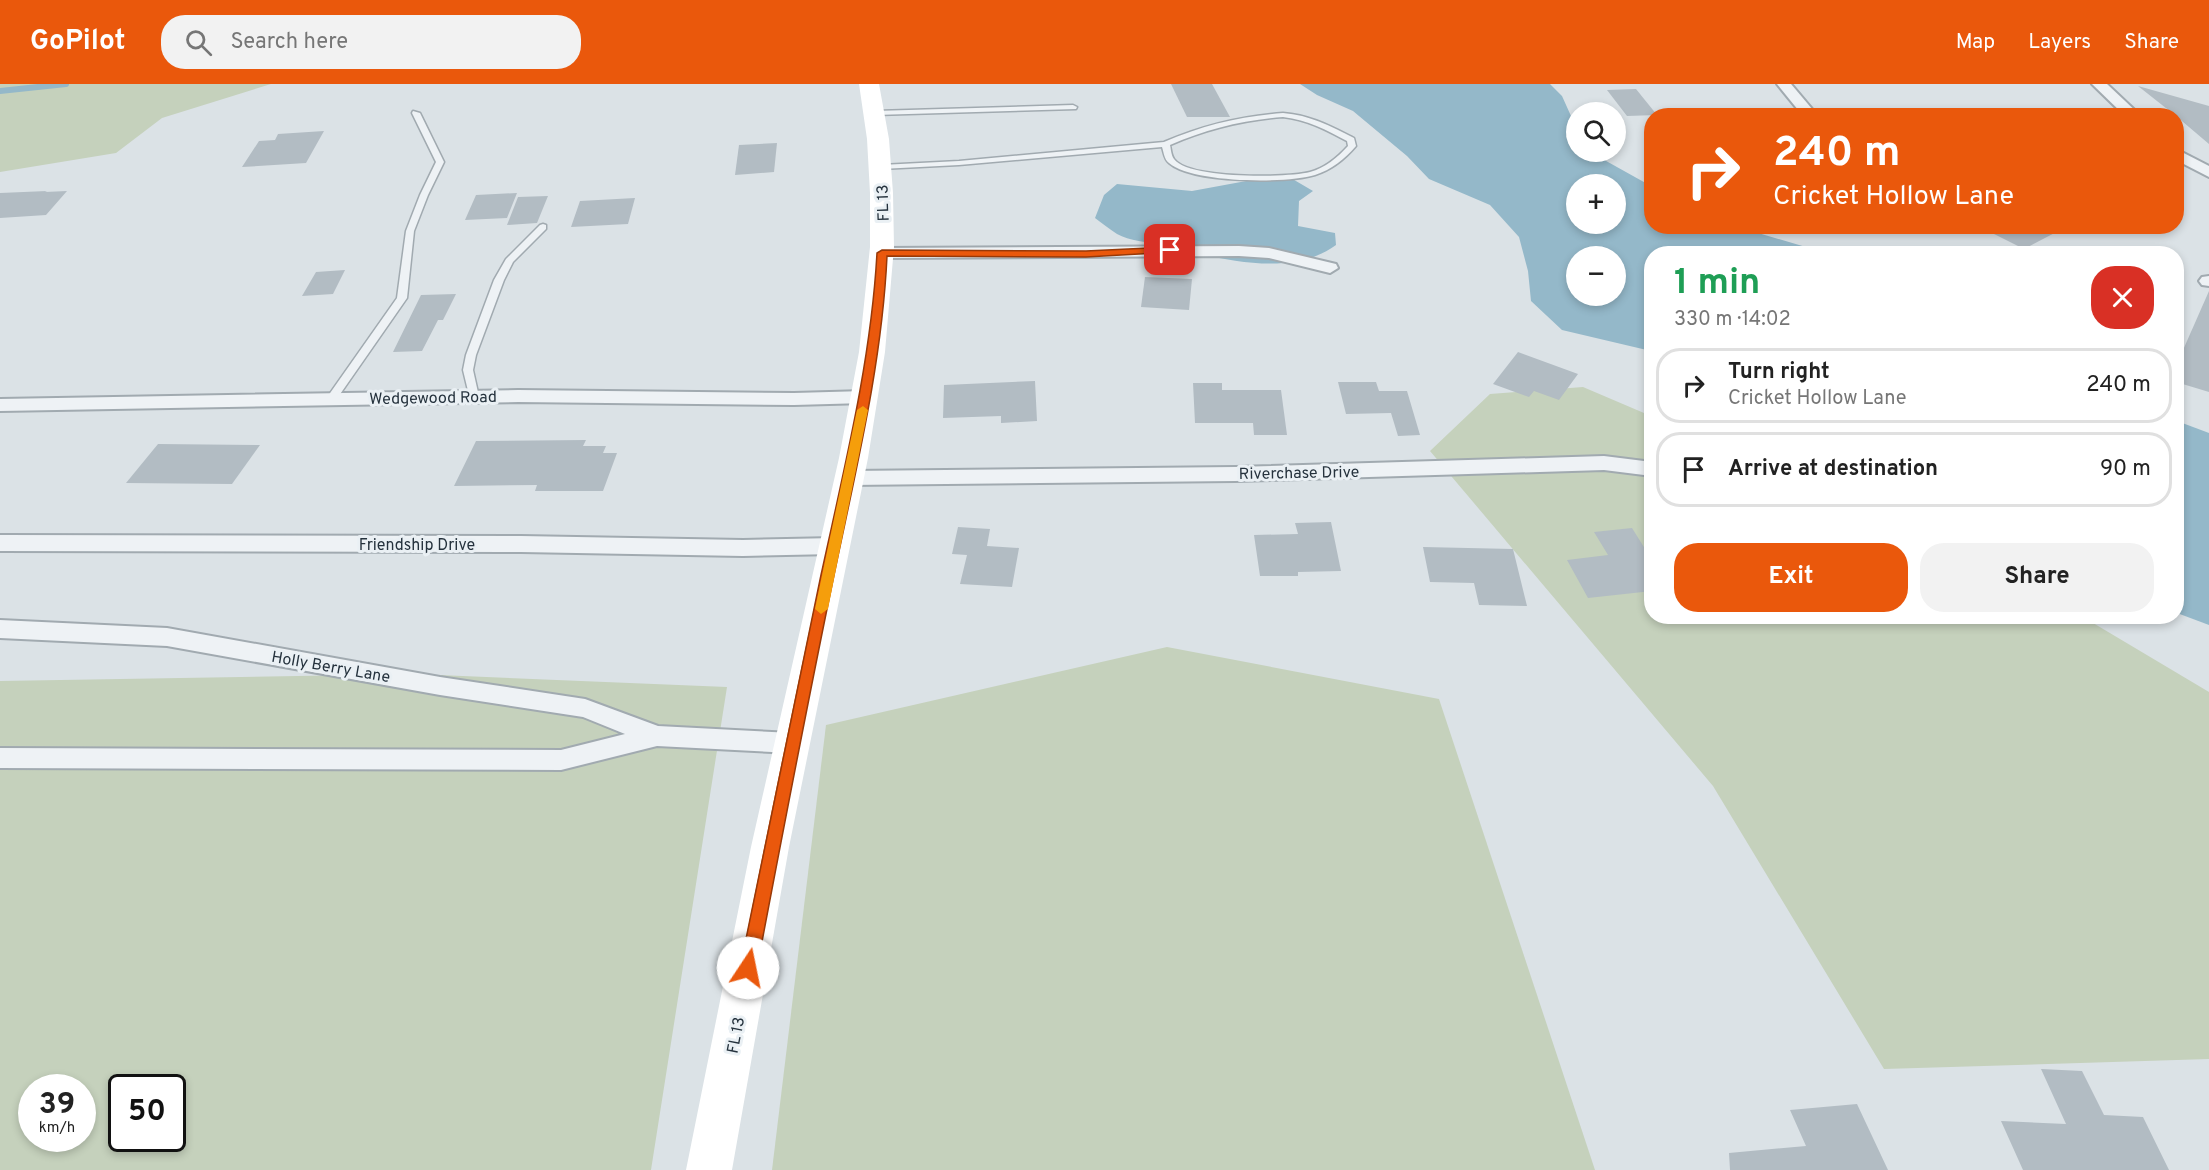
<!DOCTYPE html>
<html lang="en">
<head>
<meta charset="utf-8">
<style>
  body { margin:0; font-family:Overpass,sans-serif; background:#f2f2f2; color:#222; height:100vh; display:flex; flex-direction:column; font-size:22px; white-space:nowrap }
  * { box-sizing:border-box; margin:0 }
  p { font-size:20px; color:#767676 }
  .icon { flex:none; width:33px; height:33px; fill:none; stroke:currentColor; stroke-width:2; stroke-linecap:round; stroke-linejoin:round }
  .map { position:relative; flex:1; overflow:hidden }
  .drawer { position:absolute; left:1644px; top:162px; width:540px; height:378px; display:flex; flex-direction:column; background:#fff; border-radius:24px; box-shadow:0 3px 9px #0003 }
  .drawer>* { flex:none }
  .hud { position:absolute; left:1644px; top:24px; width:540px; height:126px; border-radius:24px; box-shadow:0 3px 9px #0003; background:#ea580c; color:#fff; overflow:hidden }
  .controls { position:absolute; left:1566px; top:18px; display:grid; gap:12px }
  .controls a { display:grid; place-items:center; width:60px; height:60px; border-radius:50%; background:#fff; box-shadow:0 3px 9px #0003; font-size:30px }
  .speed { position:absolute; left:18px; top:990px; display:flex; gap:12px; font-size:30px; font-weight:700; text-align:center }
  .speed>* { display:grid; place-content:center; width:78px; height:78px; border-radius:50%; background:#fff; box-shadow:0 3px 9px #0003; line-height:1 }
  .speed small { font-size:15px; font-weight:400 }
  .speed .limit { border:3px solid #111; border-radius:9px; background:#fff; color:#111 }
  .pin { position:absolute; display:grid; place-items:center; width:51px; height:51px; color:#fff; margin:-26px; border-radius:12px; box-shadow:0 3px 9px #0006 }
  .me { position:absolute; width:66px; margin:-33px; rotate:11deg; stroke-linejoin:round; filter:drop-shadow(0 0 4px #0008) }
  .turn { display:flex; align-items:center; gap:21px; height:126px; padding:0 30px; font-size:27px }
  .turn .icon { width:78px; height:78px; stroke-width:2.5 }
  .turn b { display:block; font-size:42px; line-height:51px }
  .round { display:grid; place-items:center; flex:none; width:63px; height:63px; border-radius:24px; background:#f2f2f2 }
  .headline { display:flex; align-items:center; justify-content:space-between; height:102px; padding:0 30px }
  h1 { font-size:36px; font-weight:700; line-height:45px; color:#1e9e55 }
  .cta { display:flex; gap:12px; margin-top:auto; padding:12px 30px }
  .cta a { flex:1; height:69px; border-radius:24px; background:#ea580c; color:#fff; font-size:24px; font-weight:700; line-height:69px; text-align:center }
  .cta a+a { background:#f2f2f2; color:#222 }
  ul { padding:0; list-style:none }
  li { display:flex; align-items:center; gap:18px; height:75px; margin:0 12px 9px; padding:0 18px; border:3px solid #e0e0e0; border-radius:24px }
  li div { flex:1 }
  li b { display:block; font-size:22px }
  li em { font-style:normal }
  header { display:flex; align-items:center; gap:36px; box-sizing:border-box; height:84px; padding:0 30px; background:#ea580c; color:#fff }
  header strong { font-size:28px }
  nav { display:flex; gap:33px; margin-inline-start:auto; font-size:21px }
  .search { width:420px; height:54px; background:#f2f2f2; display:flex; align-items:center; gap:15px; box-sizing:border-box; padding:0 21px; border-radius:24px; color:#767676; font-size:22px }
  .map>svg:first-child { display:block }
  .green { fill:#c5d1bc; fill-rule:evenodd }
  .water { fill:#94b8c9; fill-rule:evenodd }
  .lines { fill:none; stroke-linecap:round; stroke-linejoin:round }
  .stream { stroke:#94b8c9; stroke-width:6 }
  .building { fill:#b2bcc3 }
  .service-casing { stroke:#a1aab0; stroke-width:3 }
  .minor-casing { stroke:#a1aab0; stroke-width:4 }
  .service { fill:#eef2f5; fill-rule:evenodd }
  .minor { fill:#eef2f5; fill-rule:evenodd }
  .secondary { fill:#fff; fill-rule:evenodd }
  .route { fill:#ea580c; stroke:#983908; stroke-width:1.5 }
  .slow { fill:#f59e0b }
  .labels { text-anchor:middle; stroke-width:6; stroke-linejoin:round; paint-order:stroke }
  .street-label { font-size:16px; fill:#25323d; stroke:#eaf0f4 }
</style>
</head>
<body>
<header>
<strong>GoPilot</strong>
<div class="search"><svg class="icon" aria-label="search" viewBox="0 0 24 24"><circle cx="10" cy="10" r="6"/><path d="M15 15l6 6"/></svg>Search here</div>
<nav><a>Map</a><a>Layers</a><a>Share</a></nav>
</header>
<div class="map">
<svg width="2209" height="1086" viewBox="0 0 2209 1086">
  <rect width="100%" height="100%" fill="#dbe2e6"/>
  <g class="green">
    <polygon points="0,0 271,0 162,34 116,69 0,88"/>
    <polygon points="1583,303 1651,332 1652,532 2083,533 2209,608 2209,975 1884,985 1713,702 1430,367 1490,310"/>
    <polygon points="1167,563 1439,615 1595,1086 772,1086 826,641"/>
    <path d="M415,590L727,603L651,1086H0V597ZM32,1004H82V1054H32ZM122,1004H172V1054H122Z"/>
  </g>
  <g class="water">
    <path d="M1300,0H1550L1562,12L1571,32L1566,53L1576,60V68H1590L1651,102L1652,142L1738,143L1826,169L1652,170L1651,267L1562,246L1531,217L1528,187L1519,153L1490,121L1429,95L1407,72L1353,27L1317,11ZM1576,100H1616V140H1576ZM1576,172H1616V212H1576Z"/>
    <path d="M1284,90L1313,107L1299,117L1298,142L1335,149L1336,161C1288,196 1215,173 1162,161C1148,158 1129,157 1117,150C1109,145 1102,139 1095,134L1104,111L1117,100L1192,107Z"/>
    <polygon points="2177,337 2209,349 2209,541 2177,529"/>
  </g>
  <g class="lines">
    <polyline class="stream" points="0,7 66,0"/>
  </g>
  <g class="building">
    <polygon points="1171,0 1212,0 1230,33 1187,33"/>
    <polygon points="2138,2 2209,22 2209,60 2176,32"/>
    <polygon points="1636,5 1657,31 1627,32 1607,6"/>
    <polygon points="324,47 306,79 242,83 259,57 275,56 278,50"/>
    <polygon points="777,59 774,88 735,91 739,61"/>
    <polygon points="47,107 45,108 67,107 46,131 0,134 0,109"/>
    <polygon points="517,109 507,134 465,136 476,111"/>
    <polygon points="548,112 537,139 507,141 518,113"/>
    <polygon points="635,114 628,140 571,143 580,117"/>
    <polygon points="1978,142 2068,142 2024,165"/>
    <polygon points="345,186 333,210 302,212 316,188"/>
    <polygon points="1145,193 1192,195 1189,226 1141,223"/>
    <polygon points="2209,207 2209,308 2176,298 2176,282"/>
    <polygon points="456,210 443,236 438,236 422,267 393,268 421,211"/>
    <polygon points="1518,268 1578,290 1559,316 1534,307 1529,313 1493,300"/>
    <polygon points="1035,297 1037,337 1001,339 1001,332 943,334 944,301"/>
    <polygon points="1338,298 1376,298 1379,307 1407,307 1420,351 1398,352 1391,329 1346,330"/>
    <polygon points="1193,299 1222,299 1222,306 1281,306 1287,351 1254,351 1253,339 1195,339"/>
    <polygon points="586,356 583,362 606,362 603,369 617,369 603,407 535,407 537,401 454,402 476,357"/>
    <polygon points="158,360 260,361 232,400 126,399"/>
    <polygon points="1331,438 1341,487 1298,488 1298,492 1260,492 1254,451 1298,450 1295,439"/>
    <polygon points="958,443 990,445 987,462 1019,464 1012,503 960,500 967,471 952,470"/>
    <polygon points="1632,444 1652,476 1652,507 1588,514 1567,476 1608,471 1594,448"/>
    <polygon points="1423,463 1513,465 1527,522 1479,521 1474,499 1430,498"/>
    <polygon points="2041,985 2082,987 2104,1031 2143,1033 2169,1086 2023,1086 2001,1037 2066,1040"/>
    <polygon points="1857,1020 1888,1086 1730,1086 1729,1069 1806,1062 1790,1026"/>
  </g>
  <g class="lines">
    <g class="service-casing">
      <g id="service">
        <polygon points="1073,21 1077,23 1076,25 875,31 871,29 875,27"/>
        <polygon points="413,27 420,29 444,78 428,111 414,147 407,214 336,316 328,316 328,312 397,214 406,147 420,111 436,78 412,29"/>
        <path d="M1283,29C1310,31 1330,42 1354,54L1356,62C1345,75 1331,86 1315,91C1286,100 1192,99 1169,79C1164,75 1164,69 1162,63L959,81L881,85L877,83L881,81L959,77L1164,58C1203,41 1241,32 1283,29ZM1283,33C1308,36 1326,46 1347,57L1348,62C1338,73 1325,84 1310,88C1287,94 1188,95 1174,75C1171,71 1171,65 1170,61C1207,45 1243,36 1283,33Z"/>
        <polygon points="543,140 546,141 546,145 513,178 504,196 476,271 473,286 479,313 474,316 470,315 463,286 466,271 494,196 506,175 540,141"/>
      </g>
    </g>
    <g class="minor-casing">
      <g id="minor">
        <polygon points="1777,0 1791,0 1818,32 1803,32"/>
        <polygon points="2092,0 2107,0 2141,32 2125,32"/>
        <polygon points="2176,65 2209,82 2209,93 2176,76"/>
        <polygon points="1239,162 1269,164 1336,180 1338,184 1330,189 1269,174 1239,172 882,174 874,169 882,164"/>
        <polygon points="2209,192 2209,202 2202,201 2199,197 2202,193"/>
        <polygon points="518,306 794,309 865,307 872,309 874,313 872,317 865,319 794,321 518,318 0,327 0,315"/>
        <polygon points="1604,372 1652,378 1652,392 1604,386 1235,397 849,401 842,399 839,394 842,389 849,387 1235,383"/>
        <polygon points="0,451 521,452 743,456 835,454 843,457 846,462 843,467 835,470 743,472 521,468 0,467"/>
        <polygon points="0,536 167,544 440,593 585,615 658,642 792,649 801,652 804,659 801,666 792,669 657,662 561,686 0,684 0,664 561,666 625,650 583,633 440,611 167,562 0,554"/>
      </g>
    </g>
    <use href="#service" class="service"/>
    <use href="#minor" class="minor"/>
    <polygon class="secondary" points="859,0 879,0 889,55 893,109 894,163 885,268 868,374 789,763 732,1086 686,1086 751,763 839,374 859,268 870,163 870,109 867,55"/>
  </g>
  <path class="route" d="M1170,163L1174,164V168L1086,173L887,172C882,280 856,385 834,491C807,621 782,752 757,884L754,889L748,892L742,889L740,884C766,753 793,622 821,491C844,385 871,278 877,169L882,166L1086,167Z"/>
  <polygon class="slow" points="863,322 868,326 828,525 821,530 815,525 857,326"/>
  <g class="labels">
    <g class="street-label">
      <text transform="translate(882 119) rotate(-92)" y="6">FL 13</text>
      <text transform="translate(433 313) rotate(-1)" y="6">Wedgewood Road</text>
      <text transform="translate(1299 388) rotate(-1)" y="6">Riverchase Drive</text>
      <text x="417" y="466">Friendship Drive</text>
      <text transform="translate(331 582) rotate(10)" y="6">Holly Berry Lane</text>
      <text transform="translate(735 951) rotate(-79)" y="6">FL 13</text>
    </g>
  </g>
</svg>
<div class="controls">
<a><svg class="icon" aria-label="search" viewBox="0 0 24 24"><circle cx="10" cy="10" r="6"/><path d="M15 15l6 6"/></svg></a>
<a>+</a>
<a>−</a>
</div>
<div class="speed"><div>39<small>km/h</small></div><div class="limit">50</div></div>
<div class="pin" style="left:1170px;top:166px;background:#d93025"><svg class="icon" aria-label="arrive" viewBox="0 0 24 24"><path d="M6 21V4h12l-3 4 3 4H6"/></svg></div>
<svg class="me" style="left:748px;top:884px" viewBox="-20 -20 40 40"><circle r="19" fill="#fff"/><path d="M0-13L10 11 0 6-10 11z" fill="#ea580c"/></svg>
<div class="hud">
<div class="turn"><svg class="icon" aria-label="right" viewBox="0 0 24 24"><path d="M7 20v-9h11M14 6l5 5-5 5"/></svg><div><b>240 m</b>Cricket Hollow Lane</div></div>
</div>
<section class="drawer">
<div class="headline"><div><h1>1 min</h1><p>330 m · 14:02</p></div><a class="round" style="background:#d93025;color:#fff"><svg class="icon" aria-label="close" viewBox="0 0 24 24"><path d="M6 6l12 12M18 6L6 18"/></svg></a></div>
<ul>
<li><svg class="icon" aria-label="right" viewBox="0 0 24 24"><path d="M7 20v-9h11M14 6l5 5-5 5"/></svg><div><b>Turn right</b><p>Cricket Hollow Lane</p></div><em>240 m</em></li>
<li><svg class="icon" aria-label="arrive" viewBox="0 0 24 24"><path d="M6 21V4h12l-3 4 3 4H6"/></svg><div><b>Arrive at destination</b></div><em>90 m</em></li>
</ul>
<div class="cta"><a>Exit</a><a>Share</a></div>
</section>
</div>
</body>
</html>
